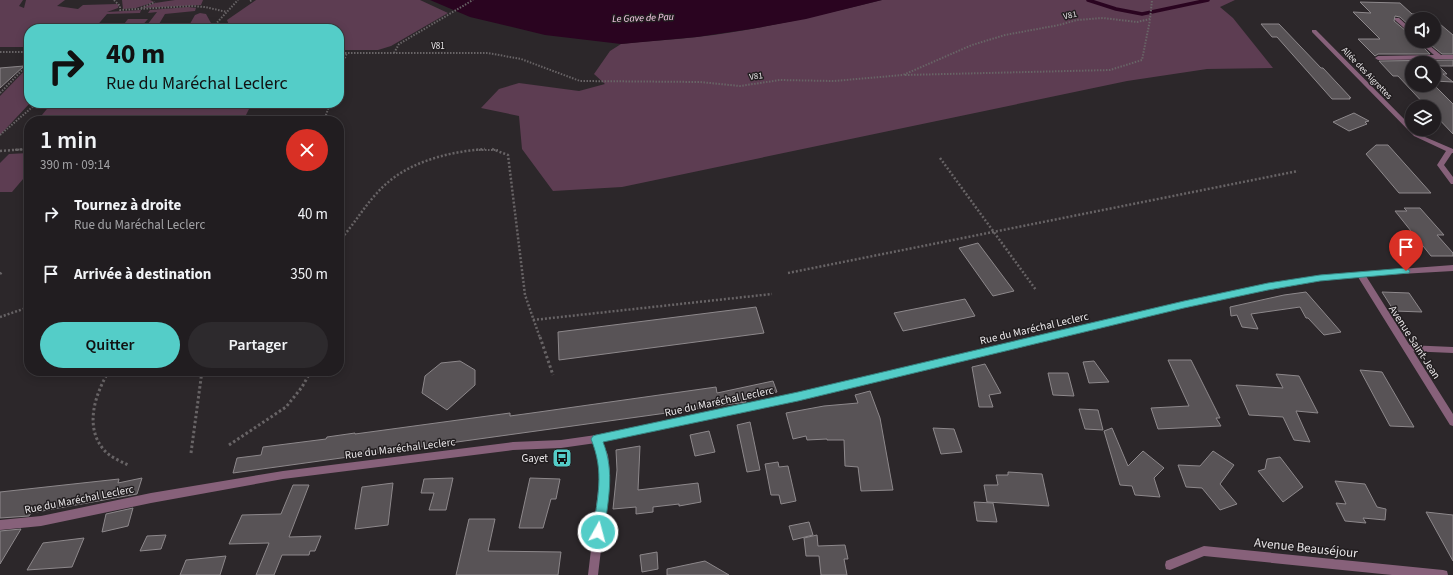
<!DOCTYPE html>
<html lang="fr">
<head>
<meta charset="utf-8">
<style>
  body { margin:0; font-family:"Source Sans 3",sans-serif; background:#2d2a2d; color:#f1f3f6; height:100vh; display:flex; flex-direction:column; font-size:15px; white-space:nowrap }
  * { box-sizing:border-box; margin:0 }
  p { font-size:13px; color:#a2a2a5 }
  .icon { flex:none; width:22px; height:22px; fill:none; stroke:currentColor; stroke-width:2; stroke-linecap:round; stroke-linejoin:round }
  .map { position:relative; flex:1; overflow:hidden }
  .side { position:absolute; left:24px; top:116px; width:320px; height:260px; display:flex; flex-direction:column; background:#211d20; border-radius:16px; box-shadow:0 2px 10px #0003,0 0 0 1px #3e3b3e }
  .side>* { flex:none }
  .banner { position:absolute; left:24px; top:24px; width:320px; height:84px; border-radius:16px; box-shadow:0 2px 10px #0003,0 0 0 1px #3e3b3e; background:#54cdc8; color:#111; overflow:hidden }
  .tools { position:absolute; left:1405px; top:12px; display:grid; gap:8px }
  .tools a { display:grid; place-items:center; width:36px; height:36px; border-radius:50%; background:#211d20; box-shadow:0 2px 10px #0003,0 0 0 1px #3e3b3e; font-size:20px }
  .pin { position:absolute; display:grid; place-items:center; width:34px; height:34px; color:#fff; margin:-41px -17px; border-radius:50% 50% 50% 0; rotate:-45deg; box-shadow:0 0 4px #0007 }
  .pin .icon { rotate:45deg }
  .me { position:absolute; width:44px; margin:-22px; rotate:7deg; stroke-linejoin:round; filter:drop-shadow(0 0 3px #0008) }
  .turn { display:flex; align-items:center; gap:14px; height:84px; padding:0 16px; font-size:18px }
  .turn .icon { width:52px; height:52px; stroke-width:2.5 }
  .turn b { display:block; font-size:28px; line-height:34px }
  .round { display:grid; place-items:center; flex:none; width:42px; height:42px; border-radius:21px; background:#2d2a2d }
  .summary { display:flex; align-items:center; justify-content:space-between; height:68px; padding:0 16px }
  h1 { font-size:24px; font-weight:600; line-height:30px }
  .button { display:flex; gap:8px; margin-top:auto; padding:8px 16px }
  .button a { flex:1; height:46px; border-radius:24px; background:#54cdc8; color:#111; font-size:16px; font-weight:600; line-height:46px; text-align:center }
  .button a+a { background:#2d2a2d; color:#f1f3f6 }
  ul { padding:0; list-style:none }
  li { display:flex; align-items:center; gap:12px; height:60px; padding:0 16px }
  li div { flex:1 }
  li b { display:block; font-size:15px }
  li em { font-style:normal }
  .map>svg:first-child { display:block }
  .green { fill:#5d3d52 }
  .water { fill:#2a0420 }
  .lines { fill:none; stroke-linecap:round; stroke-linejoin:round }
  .stream { stroke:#2a0420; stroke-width:3.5 }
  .building { fill:#585356; stroke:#8d888b }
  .path-far2 { stroke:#686466; stroke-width:2; stroke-dasharray:1.5 1.5; stroke-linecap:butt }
  .path-far1 { stroke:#686466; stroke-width:2.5; stroke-dasharray:2 2; stroke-linecap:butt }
  .path { stroke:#686466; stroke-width:3; stroke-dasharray:2.5 2.5; stroke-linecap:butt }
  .minor { fill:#87617a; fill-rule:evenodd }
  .tertiary { fill:#87617a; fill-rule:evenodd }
  .route { fill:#54cdc8; stroke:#378582 }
  .labels { text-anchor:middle; stroke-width:3; stroke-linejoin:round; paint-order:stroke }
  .far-street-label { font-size:9px; fill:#e9e6e8; stroke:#221e20 }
  .far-water-label { font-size:10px; font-style:italic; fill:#fdcfec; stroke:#221e20 }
  .street-label { font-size:11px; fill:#e9e6e8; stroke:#221e20 }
  .poi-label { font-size:11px; fill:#e9e6e8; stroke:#221e20; text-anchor:end }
  .near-street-label { font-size:13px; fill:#e9e6e8; stroke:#221e20 }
</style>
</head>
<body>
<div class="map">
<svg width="1453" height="575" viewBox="0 0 1453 575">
  <rect width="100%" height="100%" fill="#2c272a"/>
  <g class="green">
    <polygon points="0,0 23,0 19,6 24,8 26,0 65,0 57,6 78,9 83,5 117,4 119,5 118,8 107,12 141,10 140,13 107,14 94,29 29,29 29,47 0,47"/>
    <polygon points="122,0 150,0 154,2 136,8 123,9"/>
    <polygon points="175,0 203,0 201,5 142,8 155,3"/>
    <polygon points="256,0 420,0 448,13 391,46 378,50 339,50 339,29 224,29 229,25 227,20"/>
    <path d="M882,0H1235L1220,7L1233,18L1273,68L1207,69L1127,81L622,187L553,191L522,149L519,116L481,108L499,89L519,83L579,91L605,84L594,74L610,51L621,44C646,41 671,40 697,37C759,30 821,15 882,0Z"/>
    <polygon points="188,7 196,8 195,11 165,14 156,29 144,29 157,12 148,13 150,10"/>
    <path d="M200,13L206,14L211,23C207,32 195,29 187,29L195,15Z"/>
    <polygon points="128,19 148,19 139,29 120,29"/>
    <polygon points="29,66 30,103 0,135 0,96"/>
    <polygon points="40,103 252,103 243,121 37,121 51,104"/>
    <polygon points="29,153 29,172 12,192 0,192 0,163 9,154"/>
  </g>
  <polygon class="water" points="430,0 882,0 806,19 751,29 697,37 621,44 545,35 470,17"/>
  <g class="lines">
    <polyline class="stream" points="1088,0 1116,9 1142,14 1208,0"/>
  </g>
  <g class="building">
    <polygon points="1360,2 1400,3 1412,14 1428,14 1453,35 1453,54 1442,54 1426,41 1434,41 1434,19 1412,19 1412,28 1400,17 1395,16 1394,21 1412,36 1412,41 1417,41 1430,54 1378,54 1375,56 1358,39 1380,39 1353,12 1371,13"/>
    <polygon points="1261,24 1279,24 1321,68 1323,68 1351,98 1349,98 1350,99 1332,99 1277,37 1272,37"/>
    <polygon points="1453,60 1453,66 1439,66 1447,74 1443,74 1453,82 1434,81 1434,63 1412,63 1412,85 1434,85 1453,104 1453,134 1434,114 1434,107 1427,107 1398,76 1393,76 1379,61"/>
    <polygon points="24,66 0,88 0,68"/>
    <polygon points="1354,113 1369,121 1365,122 1367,124 1349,131 1333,122"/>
    <polygon points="1376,145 1388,145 1431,193 1399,193 1366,154"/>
    <polygon points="1404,208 1420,208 1444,235 1437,235 1453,253 1453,256 1431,256 1395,211 1407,211"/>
    <polygon points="978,243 1014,291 993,296 959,248"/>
    <polygon points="1306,292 1341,332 1324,335 1308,318 1306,318 1300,307 1251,314 1258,329 1242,327 1237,315 1231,316 1230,307 1284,295"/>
    <polygon points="1382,292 1409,293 1422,312 1394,311"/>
    <polygon points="965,299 975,316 903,331 894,313"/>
    <polygon points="756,307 764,333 559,360 558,332"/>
    <polygon points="1168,360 1191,360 1220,418 1216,418 1221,426 1158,429 1151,408 1189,406"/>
    <polygon points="460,361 475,370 475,385 447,410 422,393 425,376 441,363"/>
    <polygon points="1094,361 1109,382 1089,383 1083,362"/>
    <polygon points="985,364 1001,393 989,395 993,407 979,407 972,367"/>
    <polygon points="1360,370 1382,372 1414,427 1390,426"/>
    <polygon points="1048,373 1068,373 1074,396 1053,395"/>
    <polygon points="1276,374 1299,376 1318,413 1296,411 1310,442 1294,440 1283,417 1249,415 1248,412 1236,385 1283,388"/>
    <polygon points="773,381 777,392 745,400 746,402 233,473 237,458 261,455 263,447 326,439 327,437 355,433 355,434 510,413 510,416 539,412 716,387 717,393"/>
    <polygon points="870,391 880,418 893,490 861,491 858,467 845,466 844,440 827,440 827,439 807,440 806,436 793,439 786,413 824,406 858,403 855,395"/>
    <polygon points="1079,409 1098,410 1103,430 1085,429"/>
    <polygon points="750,422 760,470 747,472 737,425"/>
    <polygon points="933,428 954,429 962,452 941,454"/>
    <polygon points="1112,428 1128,466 1143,451 1164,468 1154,478 1160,497 1135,495 1132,486 1120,485 1104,431"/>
    <polygon points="709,431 715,452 695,456 690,435"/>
    <polygon points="640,446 638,490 698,483 701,502 679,506 679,504 653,507 653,512 636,514 636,507 613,509 617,470 616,450"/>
    <polygon points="1213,451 1234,465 1220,484 1237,504 1220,510 1202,488 1186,487 1178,465 1200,466"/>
    <polygon points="1280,457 1303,487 1283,502 1258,471 1265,469 1267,459"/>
    <polygon points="778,462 779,467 788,466 796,501 781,504 779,495 771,495 765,464"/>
    <polygon points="1008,472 1042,474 1049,506 987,502 984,485 998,485 996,475 1008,475"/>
    <polygon points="142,478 137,494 31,513 29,516 0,518 0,492 119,479 118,483"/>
    <polygon points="453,478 446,510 429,510 434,493 421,493 424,479"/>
    <polygon points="530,478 560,479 556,499 551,499 543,528 519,528"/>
    <polygon points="1335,481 1365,484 1377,507 1386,509 1385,520 1363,518 1366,523 1345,521 1336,503 1346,504"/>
    <polygon points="393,483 388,525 355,529 362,487"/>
    <polygon points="293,485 309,485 289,537 321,536 315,551 310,551 309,555 282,555 274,575 256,575 269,543 229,544 242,515 281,514"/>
    <polygon points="974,502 993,503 997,522 977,521"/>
    <polygon points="133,508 128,526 102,532 106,514"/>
    <polygon points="1426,512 1453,515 1453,561"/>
    <polygon points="469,519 495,519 488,551 561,552 558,575 456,575"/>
    <polygon points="809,522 813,535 793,540 789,526"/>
    <polygon points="21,529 0,564 0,531"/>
    <polygon points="166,535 161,549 140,551 147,536"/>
    <polygon points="817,535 818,546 845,545 848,559 844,559 847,575 821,575 819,556 806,556 804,538"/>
    <polygon points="84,538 72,567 27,570 43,543"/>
    <polygon points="657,552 658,569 642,572 640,555"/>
    <polygon points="226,556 220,575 180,575 186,560"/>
    <polygon points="705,561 729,575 667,575 667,569"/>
  </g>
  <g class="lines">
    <g class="path-far2">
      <polyline points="114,0 120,6 120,10 191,6 205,7 227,12"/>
      <polyline points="250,1 252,0"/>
      <polyline points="141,8 155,2"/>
      <polyline points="211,29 238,0"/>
      <polyline points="0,52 29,52"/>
      <polyline points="339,53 488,53 521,59 580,81 700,82 740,86 780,80 834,81 903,75 972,45 1005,35 1059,25 1077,20 1103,18 1137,22 1150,19 1152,0"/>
      <polyline points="394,53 399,44 473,0"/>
      <polyline points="339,72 347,53"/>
      <polyline points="905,75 1110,70 1142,60 1150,20"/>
      <polyline points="0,93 29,63"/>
      <polyline points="324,121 330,103"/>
      <polyline points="0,135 37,103"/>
      <polyline points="12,150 29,149"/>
      <polyline points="476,150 498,150"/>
    </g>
    <g class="path-far1">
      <polyline points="492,149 508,155 525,295 540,338"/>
      <polyline points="0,151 27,149"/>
      <polyline points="940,158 1036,290"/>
      <path d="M339,241C353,226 363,208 377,193C403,163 446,152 485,149"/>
      <polyline points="788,273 1298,171"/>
      <polyline points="0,274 2,272"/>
      <polyline points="0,317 29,307"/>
      <polyline points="533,320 772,294"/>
    </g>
    <g class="path">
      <polyline points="540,337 553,375"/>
      <path d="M109,371C95,394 84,427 104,450C110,457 120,461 128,465"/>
      <polyline points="229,445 286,407 302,387 311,371"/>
      <polyline points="191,453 202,371"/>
    </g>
    <g class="minor">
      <polygon points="1395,18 1399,18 1412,30 1412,35 1395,20"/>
      <polygon points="1312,30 1316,30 1412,127 1412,129 1414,129 1418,134 1453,149 1453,153 1452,153 1444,165 1453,177 1453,184 1451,184 1437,165 1446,151 1414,136 1312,32"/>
      <polygon points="1418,41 1424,41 1441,55 1453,55 1453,59 1378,60 1375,58 1378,56 1434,55"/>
      <polygon points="1407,345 1453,347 1453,353 1407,351 1404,350 1403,348 1404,346"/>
      <polygon points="596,435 599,436 608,455 610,474 598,575 588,575 600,474 598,455 591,439 593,436"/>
      <polygon points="1204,546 1443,570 1447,571 1448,575 1392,575 1204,556 1170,570 1166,569 1165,565 1166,561"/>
    </g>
    <polygon class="tertiary" points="1453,265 1453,271 1366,276 1453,414 1453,426 1450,425 1358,277 1320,281 1268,290 1184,308 798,401 596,443 561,448 513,450 283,479 151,503 41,526 0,530 0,520 41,516 151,493 283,471 513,442 561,440 596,435 798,393 1184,302 1268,284 1320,275"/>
  </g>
  <path class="route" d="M1406,268L1410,271L1409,273L1320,281L1268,290L1184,308L798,401L603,442C615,472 608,501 604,532L603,535L598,537L594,535L593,532C597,497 605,473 591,439L593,436L596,435L798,392L1184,301L1268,283L1320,275Z"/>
  <defs>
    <g id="bus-square" transform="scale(1)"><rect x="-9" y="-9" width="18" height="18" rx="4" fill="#54cdc8" stroke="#221e20"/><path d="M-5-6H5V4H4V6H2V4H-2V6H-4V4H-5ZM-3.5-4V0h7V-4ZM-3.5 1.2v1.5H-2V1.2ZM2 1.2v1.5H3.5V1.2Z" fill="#111"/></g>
  </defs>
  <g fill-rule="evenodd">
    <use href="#bus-square" x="562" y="458"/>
  </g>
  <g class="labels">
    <g class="far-street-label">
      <text transform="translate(1070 15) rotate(-13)" y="3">V81</text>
      <text x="438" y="49">V81</text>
      <text transform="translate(1367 73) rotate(46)" y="3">Allée des Aigrettes</text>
      <text transform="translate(756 76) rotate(-8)" y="3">V81</text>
    </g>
    <g class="far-water-label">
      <text transform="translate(643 17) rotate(-2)" y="4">Le Gave de Pau</text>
    </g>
    <g class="street-label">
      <text transform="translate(1034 328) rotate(-13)" y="4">Rue du Maréchal Leclerc</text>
      <text transform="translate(1415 342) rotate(57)" y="4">Avenue Saint-Jean</text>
      <text transform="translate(719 401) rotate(-12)" y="4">Rue du Maréchal Leclerc</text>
      <text transform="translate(400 448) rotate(-7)" y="4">Rue du Maréchal Leclerc</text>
      <text transform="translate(79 499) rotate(-11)" y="4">Rue du Maréchal Leclerc</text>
    </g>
    <g class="poi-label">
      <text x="548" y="462">Gayet</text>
    </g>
    <g class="near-street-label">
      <text transform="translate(1306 547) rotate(6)" y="5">Avenue Beauséjour</text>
    </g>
  </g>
</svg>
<div class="tools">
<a><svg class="icon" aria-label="sound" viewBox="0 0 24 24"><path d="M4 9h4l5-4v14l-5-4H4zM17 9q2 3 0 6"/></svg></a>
<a><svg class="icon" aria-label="search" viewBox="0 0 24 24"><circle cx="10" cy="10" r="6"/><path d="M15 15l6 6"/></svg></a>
<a><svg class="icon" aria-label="layers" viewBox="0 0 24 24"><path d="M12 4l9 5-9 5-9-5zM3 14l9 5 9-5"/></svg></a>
</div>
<div class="pin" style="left:1406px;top:271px;background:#d93025"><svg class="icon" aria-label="arrive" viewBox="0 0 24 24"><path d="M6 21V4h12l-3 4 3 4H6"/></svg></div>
<svg class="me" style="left:598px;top:532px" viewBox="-20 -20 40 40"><circle r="17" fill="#54cdc8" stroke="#fff" stroke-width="3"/><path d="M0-11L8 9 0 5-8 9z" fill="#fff"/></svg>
<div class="banner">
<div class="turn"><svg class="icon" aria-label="right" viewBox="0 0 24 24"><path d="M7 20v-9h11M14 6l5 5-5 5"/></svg><div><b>40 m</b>Rue du Maréchal Leclerc</div></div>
</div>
<section class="side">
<div class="summary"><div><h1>1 min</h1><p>390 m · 09:14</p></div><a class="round" style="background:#d93025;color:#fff"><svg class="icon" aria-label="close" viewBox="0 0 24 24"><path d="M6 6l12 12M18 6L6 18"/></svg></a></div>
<ul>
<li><svg class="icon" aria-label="right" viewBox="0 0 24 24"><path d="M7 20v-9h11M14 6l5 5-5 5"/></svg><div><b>Tournez à droite</b><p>Rue du Maréchal Leclerc</p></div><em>40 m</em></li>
<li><svg class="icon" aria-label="arrive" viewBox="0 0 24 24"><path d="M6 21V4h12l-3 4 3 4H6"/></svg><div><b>Arrivée à destination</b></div><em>350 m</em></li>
</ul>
<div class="button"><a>Quitter</a><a>Partager</a></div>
</section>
</div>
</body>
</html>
